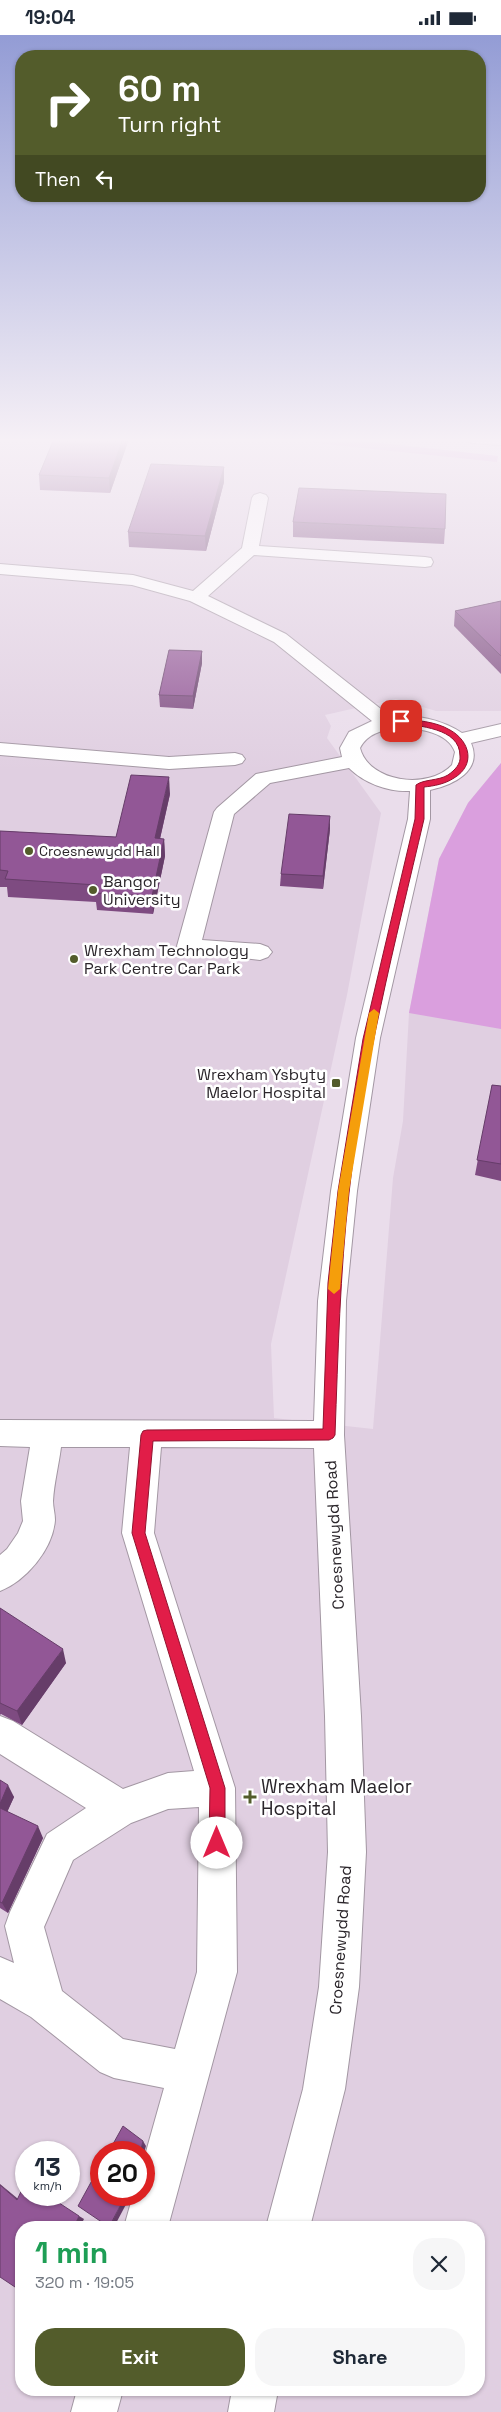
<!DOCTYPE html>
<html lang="en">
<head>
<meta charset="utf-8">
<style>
  body { margin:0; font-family:"Space Grotesk",sans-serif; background:#f6f6f7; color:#1f2937; height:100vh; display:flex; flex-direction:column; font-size:19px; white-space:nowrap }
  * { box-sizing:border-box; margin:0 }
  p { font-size:16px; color:#747a83 }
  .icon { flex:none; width:28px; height:28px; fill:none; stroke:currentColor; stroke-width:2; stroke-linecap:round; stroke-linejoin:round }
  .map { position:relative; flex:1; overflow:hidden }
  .drawer { position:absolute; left:15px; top:2186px; width:470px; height:175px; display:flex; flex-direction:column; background:#fff; border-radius:20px; box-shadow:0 1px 4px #0004 }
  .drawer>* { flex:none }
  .guide { position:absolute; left:15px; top:15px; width:471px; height:152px; border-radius:20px; box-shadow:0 1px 4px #0004; background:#535c2b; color:#fff; overflow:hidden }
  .speed { position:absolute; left:15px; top:2106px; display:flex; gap:10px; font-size:25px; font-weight:700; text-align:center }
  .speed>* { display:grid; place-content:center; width:65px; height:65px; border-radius:50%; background:#fff; box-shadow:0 1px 4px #0004; line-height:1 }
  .speed small { font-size:12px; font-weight:400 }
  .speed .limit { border:8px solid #d22; background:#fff; color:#111 }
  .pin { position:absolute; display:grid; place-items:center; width:42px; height:42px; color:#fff; margin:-21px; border-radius:10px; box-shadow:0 2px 8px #0006 }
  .me { position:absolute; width:55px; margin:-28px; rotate:0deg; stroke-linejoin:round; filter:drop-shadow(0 0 4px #0008) }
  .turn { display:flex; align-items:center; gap:18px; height:105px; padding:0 20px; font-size:22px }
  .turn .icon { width:65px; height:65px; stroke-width:2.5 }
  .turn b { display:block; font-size:35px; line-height:42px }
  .then { display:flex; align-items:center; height:48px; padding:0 20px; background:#0003; gap:10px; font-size:19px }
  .round { display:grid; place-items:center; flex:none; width:52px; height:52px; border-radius:20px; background:#f6f6f7 }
  .head { display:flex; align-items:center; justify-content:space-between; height:85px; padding:0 20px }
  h1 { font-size:30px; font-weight:800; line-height:38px; color:#1e9e55 }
  .cta { display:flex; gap:10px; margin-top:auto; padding:10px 20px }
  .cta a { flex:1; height:58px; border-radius:20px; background:#535c2b; color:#fff; font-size:20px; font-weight:800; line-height:58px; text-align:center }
  .cta a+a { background:#f6f6f7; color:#1f2937 }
  .status { display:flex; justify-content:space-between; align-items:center; height:35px; padding:0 25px; background:#fff; direction:ltr }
  .status svg { height:14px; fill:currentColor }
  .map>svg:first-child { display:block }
  .built { fill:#e0cfe1; fill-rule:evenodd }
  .green { fill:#da9fde }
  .forest { fill:#d192d5 }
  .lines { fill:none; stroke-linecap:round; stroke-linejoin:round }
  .minor-casing { stroke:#a397a3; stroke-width:2 }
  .highway-casing { stroke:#a397a3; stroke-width:2 }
  .minor { fill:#fff; fill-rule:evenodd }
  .highway { fill:#fff; fill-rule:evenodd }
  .wall { fill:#7e4b81 }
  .shaded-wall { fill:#663d69 }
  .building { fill:#925796; stroke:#663d69 }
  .route { fill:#e11d48; stroke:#92132f }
  .slow { fill:#f59e0b }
  .poi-dot { fill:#535c2b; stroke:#fff; stroke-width:2 }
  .labels { text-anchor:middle; stroke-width:5; stroke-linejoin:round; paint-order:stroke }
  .far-poi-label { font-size:14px; fill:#2b262b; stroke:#fff; text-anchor:start }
  .poi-label { font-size:16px; fill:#2b262b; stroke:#fff; text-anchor:start }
  .street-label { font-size:16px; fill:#2b262b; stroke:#fff }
  .near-poi-label { font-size:19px; fill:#2b262b; stroke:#fff; text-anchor:start }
</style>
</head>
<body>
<div class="status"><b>19:04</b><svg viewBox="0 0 49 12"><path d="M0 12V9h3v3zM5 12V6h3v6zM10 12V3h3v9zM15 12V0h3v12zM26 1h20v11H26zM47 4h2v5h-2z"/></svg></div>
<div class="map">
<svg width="501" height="2377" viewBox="0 0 501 2377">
  <rect width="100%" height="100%" fill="#eaddeb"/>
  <path class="built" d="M0,404H277L501,427V676H436L396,664L325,680L331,691L327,703L381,778L347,960L271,1309L274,1383L373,1394L393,1143L403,1086L409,978L439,824L468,768L501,728V2377H0ZM26,2118H69V2160H26ZM101,2118H144V2160H101ZM21,2192H479V2355H21Z"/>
  <polygon class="green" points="501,728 501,994 409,978 439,824 468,768"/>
  <polygon class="forest" points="277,404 346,404 498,421 497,427"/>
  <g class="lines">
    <g class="minor-casing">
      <g id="minor">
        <path d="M260,458L266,460L268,463L259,511L425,522L431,523L433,527L431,531L425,532L254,520L208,561L286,599L391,682C414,678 443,685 462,698L501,689V701L471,708C483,736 453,750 430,755V784L380,1003L357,1156L346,1266L344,1400L361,1681L366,1817L359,1952L345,2054L310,2192H266L303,2054L319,1952L328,1817L325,1681L314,1413L161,1412L154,1498L235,1753L237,1937L168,2192H124L133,2160H144V2124L164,2053L114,2043L100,2037L31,1982L0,1964V1922L14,1928L5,1891L10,1877L47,1799L86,1773L0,1719V1681L13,1686L123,1754L168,1738L194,1736L122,1498L130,1412H61C59,1429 54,1448 53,1466C53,1472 55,1479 55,1485C53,1514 26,1546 0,1556V1520L7,1514L18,1498L23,1486L21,1466L30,1412L0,1411V1385L314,1386L318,1266L331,1156L356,1003L408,784L410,756C388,757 364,748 349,733L270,748L234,779L202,905L260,909L268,912L272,917L268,922L260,925L181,916L177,911L214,777L217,773L256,739L342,722L340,713L349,697L372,686L274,607L190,566L132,550L0,539V529L133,540L193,556L242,513L252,463L254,460ZM401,692C420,694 448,697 455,717L452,730C429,755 369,748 360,713C368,697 385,695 401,692ZM199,1772L197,1937L175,2014L123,2004L62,1956L44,1892L73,1825L131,1788L168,1774Z"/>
        <polygon points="0,708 169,722 235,718 242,720 245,724 242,728 235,730 169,734 0,720"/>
        <polygon points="77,2355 123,2355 117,2377 71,2377"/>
        <polygon points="232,2355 278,2355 274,2377 228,2377"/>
      </g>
    </g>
    <g class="highway-casing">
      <polygon id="highway" points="464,404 501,404 501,410 471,408"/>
    </g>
    <use href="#minor" class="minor"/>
    <use href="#highway" class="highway"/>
  </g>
  <g class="wall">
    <polygon points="54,404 129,404 110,458 40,455 39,440"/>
    <polygon points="224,432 224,447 206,516 129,512 128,497"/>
    <polygon points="293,487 445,494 444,509 293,502"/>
    <polygon points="501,566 501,639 454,591 455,576"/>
    <polygon points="202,616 202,628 193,674 160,672 159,660"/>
    <polygon points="170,759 160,804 164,804 165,821 153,879 97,875 96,867 8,862 7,852 0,852 0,796 116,802"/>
    <polygon points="330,794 323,854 280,851 281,839"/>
    <polygon points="492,1050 501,1051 501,1146 475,1140"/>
    <polygon points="0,1573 66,1628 22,1690 1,1679 0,1680"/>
    <polygon points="0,1745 14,1762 7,1777 43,1803 8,1878 0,1873"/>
  </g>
  <g class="shaded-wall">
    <polygon points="123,404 129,404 110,458 109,443"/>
    <polygon points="224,432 224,447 206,516 205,501"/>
    <polygon points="202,616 202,628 193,674 193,661"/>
    <polygon points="169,742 170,759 156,821 155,803"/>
    <polygon points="330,781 330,794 323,854 323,841"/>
    <polygon points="164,804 165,821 153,879 152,861"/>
    <polygon points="63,1614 66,1628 22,1690 17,1676"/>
    <polygon points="8,1750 14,1762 4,1784 0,1776 0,1769"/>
    <polygon points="38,1791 43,1803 8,1878 2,1868"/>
    <polygon points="143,2106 146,2111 144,2118 140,2118"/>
    <polygon points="0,2149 23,2168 17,2165 0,2150"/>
    <polygon points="126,2160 131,2160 114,2192 109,2192"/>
    <polygon points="79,2181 84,2184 80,2192 74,2192"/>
  </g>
  <g class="building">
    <polygon points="54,404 123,404 109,443 39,440"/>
    <polygon points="151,429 224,432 205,501 128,497"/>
    <polygon points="299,453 446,459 445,494 293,487"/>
    <polygon points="501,566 501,621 455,576"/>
    <polygon points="169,615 202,616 193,661 159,660"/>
    <polygon points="131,740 169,742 155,803 164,804 152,861 95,858 97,850 5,844 8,836 0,835 0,796 116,802"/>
    <polygon points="289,779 330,781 323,841 281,839"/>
    <polygon points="492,1050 501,1051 501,1129 477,1125"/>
    <polygon points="0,1573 63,1614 17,1676 0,1668"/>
    <polygon points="0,1745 8,1750 0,1769"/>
    <polygon points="0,1773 38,1791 2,1868 0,1867"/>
    <polygon points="123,2091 143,2106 140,2118 108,2118"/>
    <polygon points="101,2129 101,2160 126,2160 109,2192 78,2171"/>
    <polygon points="26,2146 26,2160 47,2160 79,2181 74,2192 21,2192 21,2256 0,2242 0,2150 17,2165"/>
  </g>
  <linearGradient id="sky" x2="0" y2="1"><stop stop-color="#939cd5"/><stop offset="0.55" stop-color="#f6f0f6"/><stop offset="1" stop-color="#f6f0f6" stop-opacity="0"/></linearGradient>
  <rect width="501" height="737" fill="url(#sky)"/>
  <path class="route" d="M401,683C417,686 435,686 450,695C470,706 476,730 454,743C445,749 434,751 424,752V784C395,908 363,1032 349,1158C340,1238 338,1319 335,1400L333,1403L329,1405L153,1406L145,1498L225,1753V1808L223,1814L217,1816L212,1814L209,1808L210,1753L132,1498L141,1400L143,1396L147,1395L323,1394L328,1248L338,1156L363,1004L415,784L416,750C424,744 438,746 448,740C455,735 461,729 460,721C460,692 418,692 398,687L397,686Z"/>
  <polygon class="slow" points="374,974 379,978 349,1156 340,1254 334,1259 328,1254 338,1156 369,978"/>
  <g class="poi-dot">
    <circle cx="29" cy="816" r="5"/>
    <circle cx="93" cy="855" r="5"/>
    <circle cx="74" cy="924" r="5"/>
    <rect x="331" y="1043" width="10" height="10" rx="2.5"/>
    <path d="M247.5 1754.5h5v5h5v5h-5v5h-5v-5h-5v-5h5z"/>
  </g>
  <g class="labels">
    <g class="far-poi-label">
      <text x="39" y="821">Croesnewydd Hall</text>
    </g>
    <g class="poi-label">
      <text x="103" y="852">Bangor<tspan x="103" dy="18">University</tspan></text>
      <text x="84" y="921">Wrexham Technology<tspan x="84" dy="18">Park Centre Car Park</tspan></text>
      <text x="326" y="1045" text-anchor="end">Wrexham Ysbyty<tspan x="326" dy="18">Maelor Hospital</tspan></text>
    </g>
    <g class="street-label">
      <text transform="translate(334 1500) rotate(-93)" y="6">Croesnewydd Road</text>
      <text transform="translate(340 1905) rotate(-86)" y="6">Croesnewydd Road</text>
    </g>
    <g class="near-poi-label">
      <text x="261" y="1758">Wrexham Maelor<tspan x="261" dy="22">Hospital</tspan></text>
    </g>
  </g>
</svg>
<div class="speed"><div>13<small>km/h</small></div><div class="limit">20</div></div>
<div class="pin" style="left:401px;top:686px;background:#d93025"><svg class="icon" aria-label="arrive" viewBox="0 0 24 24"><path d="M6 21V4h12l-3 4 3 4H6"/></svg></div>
<svg class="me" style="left:217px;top:1808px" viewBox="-20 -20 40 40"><circle r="19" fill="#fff"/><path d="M0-13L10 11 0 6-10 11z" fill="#e11d48"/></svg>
<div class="guide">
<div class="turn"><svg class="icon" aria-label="right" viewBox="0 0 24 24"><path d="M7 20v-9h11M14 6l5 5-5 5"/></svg><div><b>60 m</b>Turn right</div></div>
<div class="then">Then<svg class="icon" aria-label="left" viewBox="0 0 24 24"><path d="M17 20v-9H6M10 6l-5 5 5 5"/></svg></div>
</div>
<section class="drawer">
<div class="head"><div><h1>1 min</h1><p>320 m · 19:05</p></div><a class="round"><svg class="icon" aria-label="close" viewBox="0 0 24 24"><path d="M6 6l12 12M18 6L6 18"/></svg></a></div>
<div class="cta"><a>Exit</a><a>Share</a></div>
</section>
</div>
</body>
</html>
